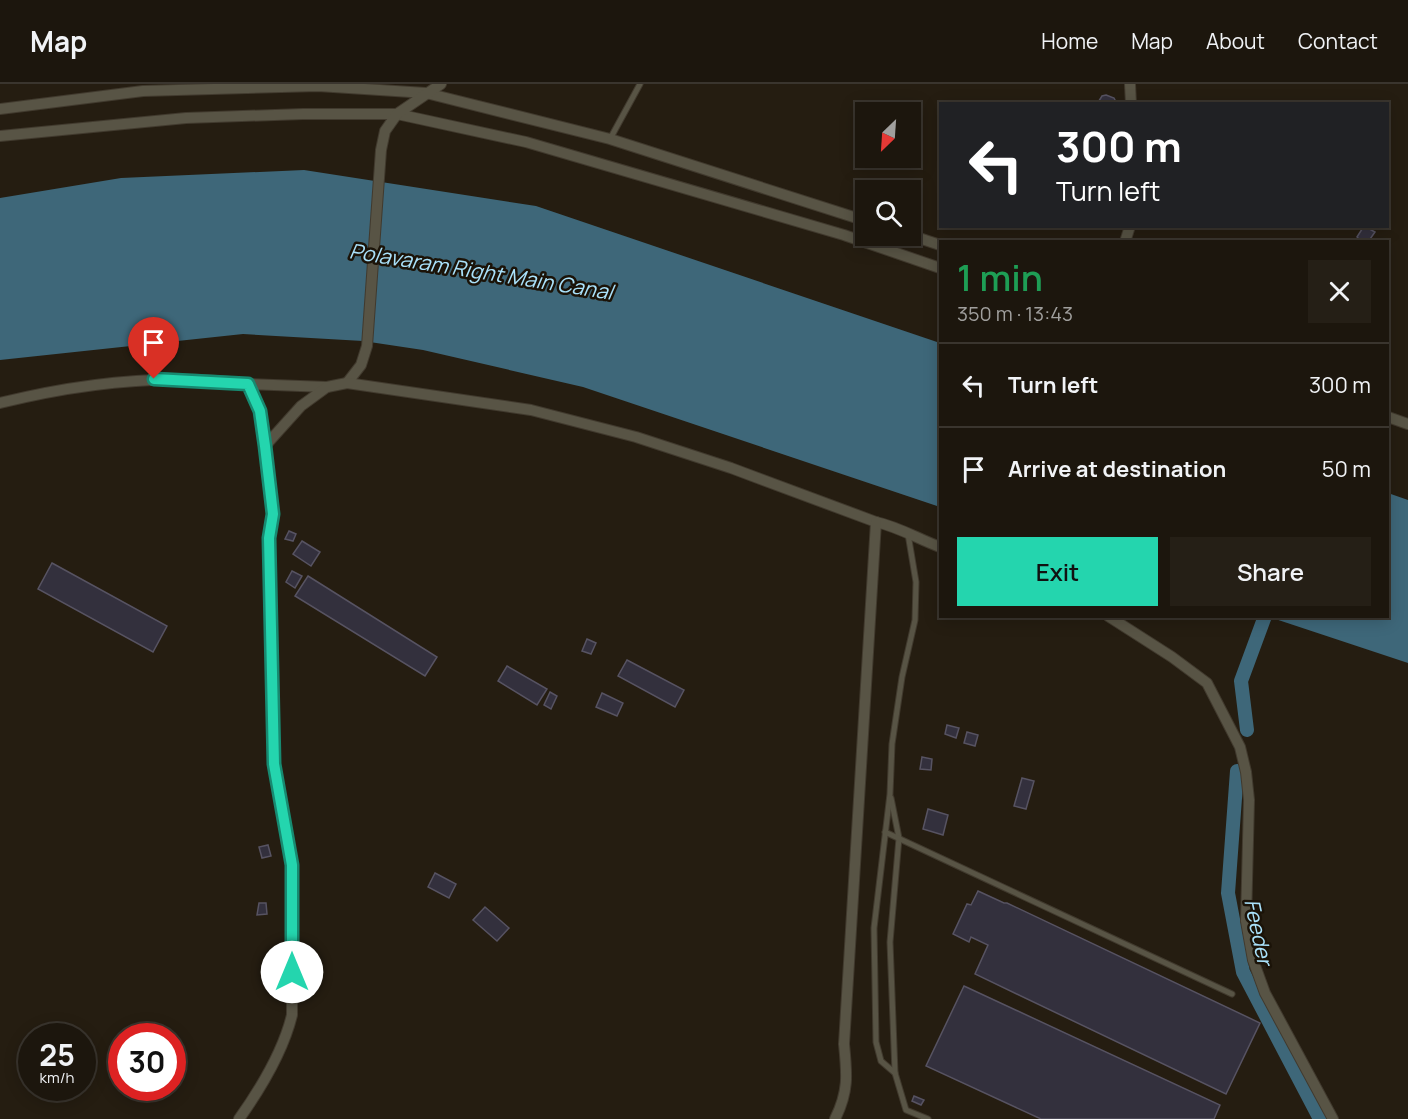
<!DOCTYPE html>
<html lang="en">
<head>
<meta charset="utf-8">
<style>
  body { margin:0; font-family:Manrope,sans-serif; background:#251f16; color:#f1f3f6; height:100vh; display:flex; flex-direction:column; font-size:22px; white-space:nowrap }
  * { box-sizing:border-box; margin:0 }
  p { font-size:20px; color:#a09f9d }
  .icon { flex:none; width:33px; height:33px; fill:none; stroke:currentColor; stroke-width:2; stroke-linecap:round; stroke-linejoin:round }
  .map { position:relative; flex:1; overflow:hidden }
  .panel { position:absolute; left:939px; top:156px; width:450px; height:378px; display:flex; flex-direction:column; background:#1c160d; border-radius:0px; box-shadow:0 3px 15px #0003,0 0 0 2px #3a352e }
  .panel>* { flex:none }
  .banner { position:absolute; left:939px; top:18px; width:450px; height:126px; border-radius:0px; box-shadow:0 3px 15px #0003,0 0 0 2px #3a352e; background:#202124; color:#fff; overflow:hidden }
  .needle { width:39px; rotate:205deg }
  .buttons { position:absolute; left:855px; top:18px; display:grid; gap:12px }
  .buttons a { display:grid; place-items:center; width:66px; height:66px; border-radius:0px; background:#1c160d; box-shadow:0 3px 15px #0003,0 0 0 2px #3a352e; font-size:30px }
  .speed { position:absolute; left:18px; top:939px; display:flex; gap:12px; font-size:30px; font-weight:700; text-align:center }
  .speed>* { display:grid; place-content:center; width:78px; height:78px; border-radius:50%; background:#1c160d; box-shadow:0 3px 15px #0003,0 0 0 2px #3a352e; line-height:1 }
  .speed small { font-size:15px; font-weight:400 }
  .speed .limit { border:9px solid #d22; background:#fff; color:#111 }
  .pin { position:absolute; display:grid; place-items:center; width:51px; height:51px; color:#fff; margin:-62px -26px; border-radius:50% 50% 50% 0; rotate:-45deg; box-shadow:0 0 6px #0007 }
  .pin .icon { rotate:45deg }
  .me { position:absolute; width:66px; margin:-33px; rotate:0deg; stroke-linejoin:round; filter:drop-shadow(0 0 4px #0008) }
  .turn { display:flex; align-items:center; gap:21px; height:126px; padding:0 18px; font-size:27px }
  .turn .icon { width:78px; height:78px; stroke-width:2.5 }
  .turn b { display:block; font-size:42px; line-height:51px }
  .round { display:grid; place-items:center; flex:none; width:63px; height:63px; border-radius:0px; background:#251f16 }
  .summary { display:flex; align-items:center; justify-content:space-between; height:102px; padding:0 18px }
  h1 { font-size:36px; font-weight:600; line-height:45px; color:#1e9e55 }
  .primary-button { display:flex; gap:12px; margin-top:auto; padding:12px 18px }
  .primary-button a { flex:1; height:69px; border-radius:0px; background:#24d5ae; color:#111; font-size:24px; font-weight:600; line-height:69px; text-align:center }
  .primary-button a+a { background:#251f16; color:#f1f3f6 }
  ul { padding:0; list-style:none }
  li { display:flex; align-items:center; gap:18px; height:84px; padding:0 18px; border-top:2px solid #3a352e }
  li div { flex:1 }
  li b { display:block; font-size:22px }
  li em { font-style:normal }
  header { display:flex; align-items:center; gap:36px; box-sizing:border-box; height:84px; padding:0 30px; background:#1c160d; border-bottom:2px solid #3a352e }
  header strong { font-size:28px }
  nav { display:flex; gap:33px; margin-inline-start:auto; font-size:21px }
  .map>svg:first-child { display:block }
  .water { fill:#3e6779 }
  .lines { fill:none; stroke-linecap:round; stroke-linejoin:round }
  .canal { stroke:#3e6779; stroke-width:14 }
  .building { fill:#33303d; stroke:#575362; stroke-width:1.5 }
  .service-casing { stroke:#413a2e; stroke-width:7 }
  .minor-casing { stroke:#413a2e; stroke-width:12 }
  .service { stroke:#585445; stroke-width:5 }
  .minor { stroke:#585445; stroke-width:10 }
  .route-casing { stroke:#178a71; stroke-width:15 }
  .route { stroke:#24d5ae; stroke-width:10 }
  .labels { text-anchor:middle; stroke-width:5; stroke-linejoin:round; paint-order:stroke }
  .water-label { font-size:21px; font-style:italic; fill:#aae2fb; stroke:#1b1308 }
</style>
</head>
<body>
<header>
<strong>Map</strong>
<nav><a>Home</a><a>Map</a><a>About</a><a>Contact</a></nav>
</header>
<div class="map">
<svg width="1408" height="1035" viewBox="0 0 1408 1035">
  <rect width="100%" height="100%" fill="#251d11"/>
  <g class="water">
    <polygon points="304,86 536,122 940,259 940,423 583,303 423,266 363,257 243,250 0,276 0,114 121,94"/>
    <polygon points="1388,409 1408,416 1408,579 1269,533 1388,532"/>
  </g>
  <g class="lines">
    <g class="canal">
      <polyline points="1247,646 1241,597 1265,532"/>
      <polyline points="1237,687 1228,809 1243,888 1320,1035"/>
    </g>
  </g>
  <g class="building">
    <polygon points="1106,11 1114,14 1117,20 1097,20 1102,12"/>
    <polygon points="1364,142 1375,148 1368,158 1362,158 1357,153"/>
    <polygon points="289,447 296,450 293,457 285,455"/>
    <polygon points="302,457 320,468 311,482 293,470"/>
    <polygon points="52,479 167,542 153,568 38,505"/>
    <polygon points="292,487 302,492 295,504 286,498"/>
    <polygon points="308,492 437,573 425,592 295,512"/>
    <polygon points="587,555 596,559 591,570 582,567"/>
    <polygon points="627,576 684,606 675,623 618,592"/>
    <polygon points="507,582 547,605 537,621 498,597"/>
    <polygon points="550,608 557,612 551,625 544,621"/>
    <polygon points="602,609 623,619 617,632 596,623"/>
    <polygon points="947,641 959,644 956,654 945,650"/>
    <polygon points="967,648 978,651 975,662 964,659"/>
    <polygon points="922,673 932,675 931,686 920,685"/>
    <polygon points="1022,694 1034,697 1026,725 1014,722"/>
    <polygon points="928,725 948,731 943,751 923,745"/>
    <polygon points="268,761 271,772 262,774 259,763"/>
    <polygon points="435,789 456,800 449,814 428,803"/>
    <polygon points="978,807 1004,819 1007,819 1260,939 1226,1010 975,890 988,861 971,853 969,858 953,850 967,820 971,821"/>
    <polygon points="259,819 266,819 267,830 257,831"/>
    <polygon points="485,823 509,844 497,857 473,836"/>
    <polygon points="964,902 1220,1021 1214,1035 1041,1035 926,982"/>
    <polygon points="914,1012 924,1016 921,1021 912,1017"/>
  </g>
  <g class="lines">
    <g class="service-casing">
      <g id="service">
        <polyline points="610,55 640,0"/>
        <polyline points="891,714 899,754 890,858 895,989 906,1026 928,1035"/>
        <polyline points="885,748 1232,910"/>
        <polyline points="895,989 881,977 876,958 874,844 890,710 892,660 902,593 915,536 916,498 908,450"/>
      </g>
    </g>
    <g class="minor-casing">
      <g id="minor">
        <polyline points="1130,0 1131,20"/>
        <polyline points="0,25 143,7 318,2 426,9 610,55 866,137"/>
        <polyline points="0,52 186,34 303,30 397,30 526,58 844,151 940,184"/>
        <polyline points="910,151 940,161"/>
        <polyline points="1125,158 1130,142"/>
        <polyline points="347,299 361,281 367,262 381,66 385,47 397,30 441,0"/>
        <polyline points="248,300 327,303"/>
        <path d="M0,319C81,299 165,289 248,300L260,327L265,362L273,431L269,454L274,680L292,781V931C283,968 261,1004 239,1035"/>
        <polyline points="1388,333 1408,340"/>
        <path d="M265,362L301,322L327,303L347,299L531,326L636,353L731,384L876,438C899,443 918,455 940,463"/>
        <polyline points="1108,532 1172,573 1207,599 1240,663 1246,688 1249,716 1246,837 1253,876 1265,909 1333,1035"/>
        <path d="M835,1035C849,1007 847,990 844,960L876,438"/>
      </g>
    </g>
    <use href="#service" class="service"/>
    <use href="#minor" class="minor"/>
  </g>
  <g class="lines">
    <g class="route-casing">
      <polyline id="route" points="154,295 248,300 260,327 265,362 273,430 269,454 274,680 292,781 292,888"/>
    </g>
    <use href="#route" class="route"/>
  </g>
  <g class="labels">
    <g class="water-label">
      <text transform="translate(481 188) rotate(9)" y="7">Polavaram Right Main Canal</text>
      <text transform="translate(1258 848) rotate(78)" y="7">Feeder</text>
    </g>
  </g>
</svg>
<div class="buttons">
<a><svg class="needle" viewBox="-14 -14 28 28"><path d="M0-13l5 13h-10z" fill="#e53935"/><path d="M0 13l5-13h-10z" fill="#a09f9d"/></svg></a>
<a><svg class="icon" aria-label="search" viewBox="0 0 24 24"><circle cx="10" cy="10" r="6"/><path d="M15 15l6 6"/></svg></a>
</div>
<div class="speed"><div>25<small>km/h</small></div><div class="limit">30</div></div>
<div class="pin" style="left:154px;top:295px;background:#d93025"><svg class="icon" aria-label="arrive" viewBox="0 0 24 24"><path d="M6 21V4h12l-3 4 3 4H6"/></svg></div>
<svg class="me" style="left:292px;top:888px" viewBox="-20 -20 40 40"><circle r="19" fill="#fff"/><path d="M0-13L10 11 0 6-10 11z" fill="#24d5ae"/></svg>
<div class="banner">
<div class="turn"><svg class="icon" aria-label="left" viewBox="0 0 24 24"><path d="M17 20v-9H6M10 6l-5 5 5 5"/></svg><div><b>300 m</b>Turn left</div></div>
</div>
<section class="panel">
<div class="summary"><div><h1>1 min</h1><p>350 m · 13:43</p></div><a class="round"><svg class="icon" aria-label="close" viewBox="0 0 24 24"><path d="M6 6l12 12M18 6L6 18"/></svg></a></div>
<ul>
<li><svg class="icon" aria-label="left" viewBox="0 0 24 24"><path d="M17 20v-9H6M10 6l-5 5 5 5"/></svg><div><b>Turn left</b></div><em>300 m</em></li>
<li><svg class="icon" aria-label="arrive" viewBox="0 0 24 24"><path d="M6 21V4h12l-3 4 3 4H6"/></svg><div><b>Arrive at destination</b></div><em>50 m</em></li>
</ul>
<div class="primary-button"><a>Exit</a><a>Share</a></div>
</section>
</div>
</body>
</html>
